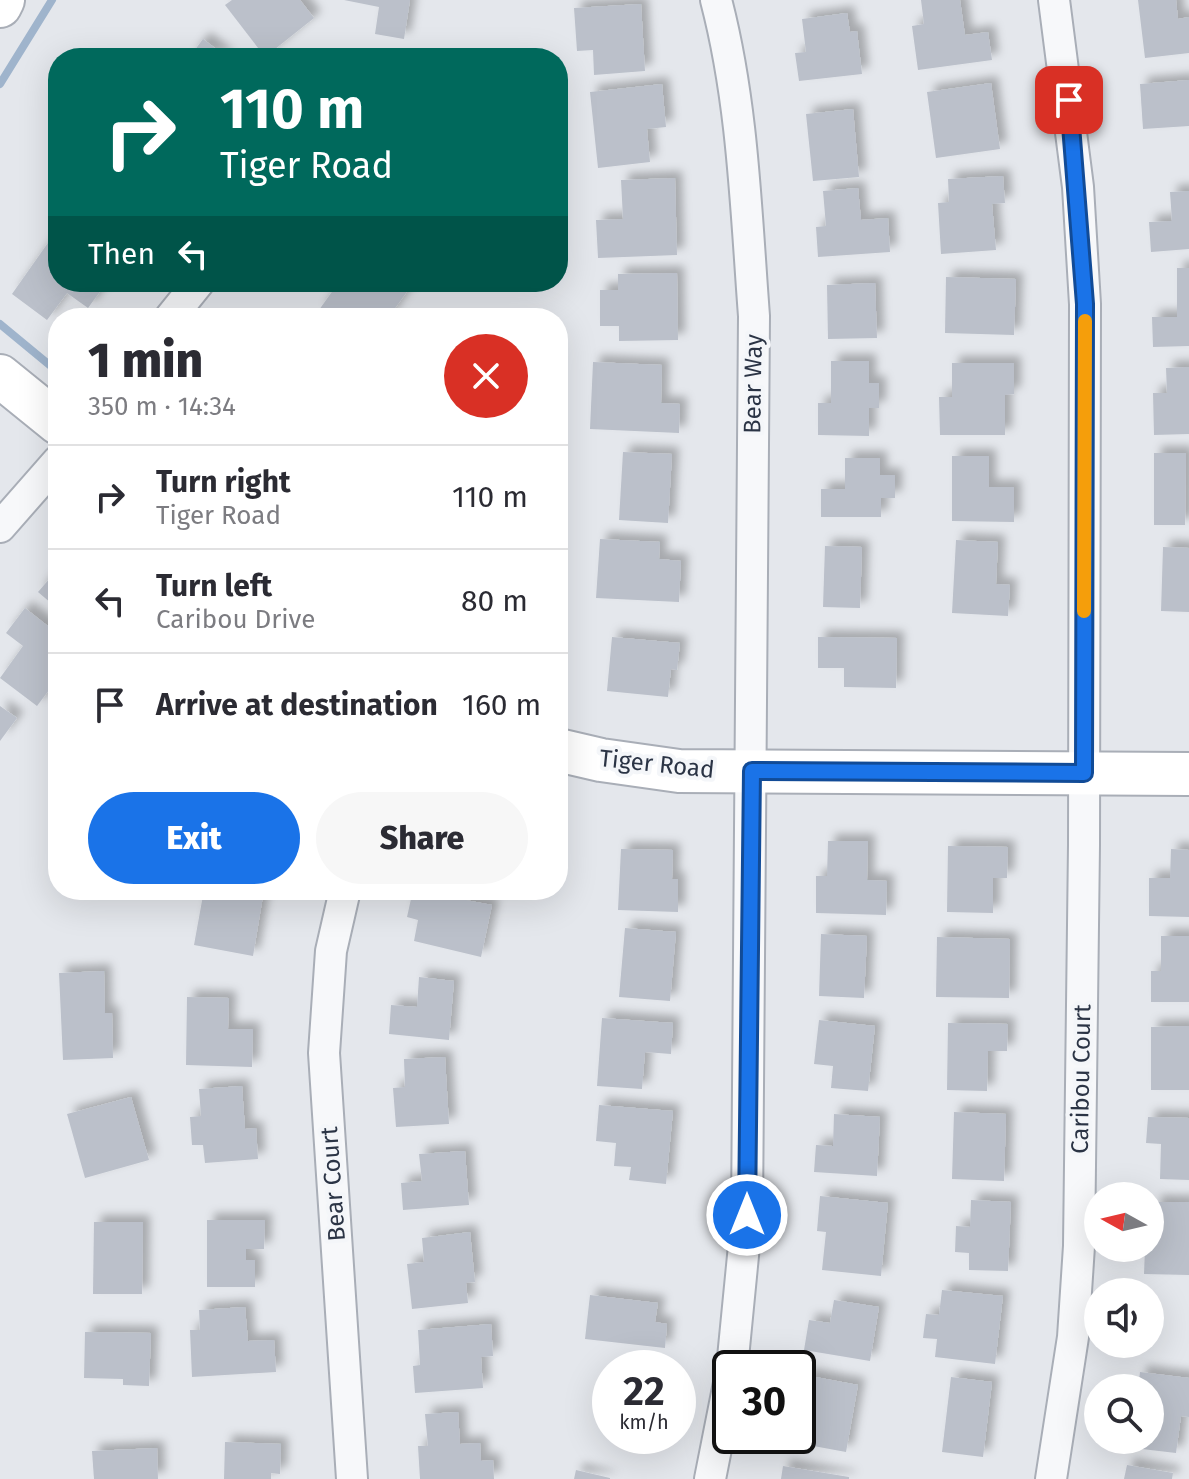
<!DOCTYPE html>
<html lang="en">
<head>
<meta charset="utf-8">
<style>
  body { margin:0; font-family:"Fira Sans",sans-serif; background:#f7f7f7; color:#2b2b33; height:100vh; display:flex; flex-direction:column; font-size:30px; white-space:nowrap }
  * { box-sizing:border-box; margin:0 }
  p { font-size:26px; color:#7c7c81 }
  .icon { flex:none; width:44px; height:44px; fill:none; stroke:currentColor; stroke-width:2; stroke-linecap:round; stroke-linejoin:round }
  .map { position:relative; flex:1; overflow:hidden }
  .drawer { position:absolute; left:48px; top:308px; width:520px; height:592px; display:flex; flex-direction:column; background:#fff; border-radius:32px; box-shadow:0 8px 32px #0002 }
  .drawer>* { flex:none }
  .hud { position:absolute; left:48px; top:48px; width:520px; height:244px; border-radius:32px; box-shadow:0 8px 32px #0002; background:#00695c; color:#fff; overflow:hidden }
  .needle { width:52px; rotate:278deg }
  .fabs { position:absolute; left:1084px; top:1182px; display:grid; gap:16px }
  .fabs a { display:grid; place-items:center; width:80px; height:80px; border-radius:50%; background:#fff; box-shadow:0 8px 32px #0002; font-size:40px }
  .speed { position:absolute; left:592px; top:1350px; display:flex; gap:16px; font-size:40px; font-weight:700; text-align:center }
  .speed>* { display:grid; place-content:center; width:104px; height:104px; border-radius:50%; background:#fff; box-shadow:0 8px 32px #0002; line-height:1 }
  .speed small { font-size:20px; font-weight:400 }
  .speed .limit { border:4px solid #111; border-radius:12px; background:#fff; color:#111 }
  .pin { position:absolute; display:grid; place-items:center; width:68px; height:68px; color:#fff; margin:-34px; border-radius:16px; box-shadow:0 4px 12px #0006 }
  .me { position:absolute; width:88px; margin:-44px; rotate:0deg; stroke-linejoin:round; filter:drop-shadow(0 0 6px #0008) }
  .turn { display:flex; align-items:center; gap:28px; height:168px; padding:0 40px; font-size:36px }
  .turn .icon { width:104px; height:104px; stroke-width:2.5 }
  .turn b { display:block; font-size:56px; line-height:68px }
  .then { display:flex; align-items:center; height:76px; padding:0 40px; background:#0003; gap:16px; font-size:30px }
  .round { display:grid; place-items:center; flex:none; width:84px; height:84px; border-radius:42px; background:#f7f7f7 }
  .headline { display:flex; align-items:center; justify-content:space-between; height:136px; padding:0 40px }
  h1 { font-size:48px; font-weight:800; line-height:60px }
  .primary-button { display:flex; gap:16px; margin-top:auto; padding:16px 40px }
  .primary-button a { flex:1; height:92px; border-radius:48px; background:#1a73e8; color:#fff; font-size:32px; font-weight:800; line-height:92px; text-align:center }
  .primary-button a+a { background:#f7f7f7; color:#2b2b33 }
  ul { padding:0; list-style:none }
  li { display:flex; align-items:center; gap:24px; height:104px; padding:0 40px; border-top:2px solid #e1e1e2 }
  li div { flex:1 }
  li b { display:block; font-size:30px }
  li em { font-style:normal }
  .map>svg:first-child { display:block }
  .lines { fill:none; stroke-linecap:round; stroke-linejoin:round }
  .stream { stroke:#9fb4cc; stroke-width:8 }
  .building { fill:#bbc0ca; filter:url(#shadow) }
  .street-casing { stroke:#a9aeb7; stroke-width:34 }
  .secondary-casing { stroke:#a9aeb7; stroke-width:46 }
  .street { stroke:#f7f8fa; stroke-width:30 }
  .secondary { stroke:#fff; stroke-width:42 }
  .route-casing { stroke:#114b97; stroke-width:20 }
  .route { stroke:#1a73e8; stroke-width:14 }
  .slow { stroke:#f59e0b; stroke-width:14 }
  .labels { text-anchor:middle; stroke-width:8; stroke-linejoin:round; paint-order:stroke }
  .street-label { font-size:24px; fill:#2b3445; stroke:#f4f6f9 }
</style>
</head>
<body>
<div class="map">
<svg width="1189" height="1479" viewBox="0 0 1189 1479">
  <defs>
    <filter id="shadow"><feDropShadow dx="7" dy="-7" stdDeviation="4" flood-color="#0004"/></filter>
  </defs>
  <rect width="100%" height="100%" fill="#e4e7ec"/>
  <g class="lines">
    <g class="stream">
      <polyline points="0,84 52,0"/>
      <polyline points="0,324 58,372"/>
    </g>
  </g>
  <g class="building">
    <polygon points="232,0 300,0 314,18 265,57 225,5"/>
    <polygon points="344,0 410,0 404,39 375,34 379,7"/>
    <polygon points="921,0 960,0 965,35 988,32 992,60 918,70 912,26 924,24"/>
    <polygon points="1138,0 1176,0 1178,19 1189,17 1189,53 1145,58"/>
    <polygon points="641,4 645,71 594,75 593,50 577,51 574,8"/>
    <polygon points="847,13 850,32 857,31 862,74 799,81 795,53 806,52 802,19"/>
    <polygon points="203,39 228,58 189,58"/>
    <polygon points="1189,80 1189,126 1143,129 1140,84"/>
    <polygon points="991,83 1000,149 936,158 927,92"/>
    <polygon points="662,84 666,127 647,129 650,162 598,168 590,92"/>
    <polygon points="853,109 859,177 813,181 806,114"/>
    <polygon points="1003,176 1005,203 992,204 996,250 941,254 938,203 949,202 948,179"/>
    <polygon points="675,178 677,255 598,258 596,220 623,219 621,180"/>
    <polygon points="858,188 861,220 888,218 890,252 818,257 816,227 826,226 823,191"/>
    <polygon points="1189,191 1189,249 1151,252 1149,222 1172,221 1170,192"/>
    <polygon points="50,240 58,246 58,282 107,282 88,308 67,293 47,320 12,294"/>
    <polygon points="1177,268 1189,268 1189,346 1153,347 1152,317 1177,317"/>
    <polygon points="677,273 678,340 619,341 619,326 600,326 600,290 618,290 618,274"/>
    <polygon points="946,277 1016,279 1014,335 945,333"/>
    <polygon points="339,282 405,282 411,286 388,318 329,318 319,310"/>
    <polygon points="875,283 877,338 828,339 827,285"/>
    <polygon points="831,361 869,361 869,383 879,383 879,408 869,408 869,436 818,435 818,403 831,403"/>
    <polygon points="593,362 662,365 661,403 680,404 679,433 590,429"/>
    <polygon points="952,363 1014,363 1014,394 1005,395 1005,435 940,435 939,397 952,397"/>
    <polygon points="1189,367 1189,434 1154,435 1153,393 1167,393 1166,368"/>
    <polygon points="623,452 672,454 668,523 619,520"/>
    <polygon points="1154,453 1186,453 1185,525 1154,525"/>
    <polygon points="952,456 989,456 989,487 1014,487 1014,522 952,521"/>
    <polygon points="845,458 880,458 880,475 895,475 895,498 881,498 881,517 821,517 821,489 845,489"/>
    <polygon points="600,539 660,542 659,559 681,561 679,602 596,598"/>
    <polygon points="956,540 998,542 996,584 1010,585 1008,616 952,613"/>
    <polygon points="825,546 862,547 860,608 823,607"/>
    <polygon points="1163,547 1189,548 1189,612 1161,611"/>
    <polygon points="58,569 58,609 38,592"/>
    <polygon points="25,608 58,634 58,678 37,706 0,678 23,646 6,633"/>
    <polygon points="612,637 680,643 677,670 671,669 668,697 607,691"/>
    <polygon points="818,637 897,638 896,688 844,687 844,668 818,668"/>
    <polygon points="0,706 17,718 0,741"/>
    <polygon points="828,841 868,841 867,880 887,881 886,915 816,913 816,876 827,876"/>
    <polygon points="948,846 1008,847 1007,878 993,878 993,913 947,912"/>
    <polygon points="621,849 673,850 672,879 678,879 678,912 618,910"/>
    <polygon points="1171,849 1189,850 1189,917 1149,916 1149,878 1170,878"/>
    <polygon points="204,890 264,890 253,956 194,945"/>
    <polygon points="413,890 492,905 481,957 414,941 418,920 407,917"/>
    <polygon points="625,928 676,932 670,1001 619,997"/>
    <polygon points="821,934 867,936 864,998 819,996"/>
    <polygon points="1161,936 1189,936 1189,1002 1151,1002 1151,971 1161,971"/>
    <polygon points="937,937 1010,939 1009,998 936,997"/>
    <polygon points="104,971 105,1013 112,1013 113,1058 63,1060 59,973"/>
    <polygon points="419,977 454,981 449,1040 389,1034 391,1005 417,1007"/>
    <polygon points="187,997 229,998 228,1029 253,1029 252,1067 186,1065"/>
    <polygon points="602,1018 673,1023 671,1054 645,1052 642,1089 597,1086"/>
    <polygon points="819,1020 875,1026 868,1091 831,1088 833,1066 814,1064"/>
    <polygon points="948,1023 1008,1024 1007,1051 988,1051 987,1091 947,1090"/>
    <polygon points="1189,1026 1189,1090 1151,1090 1151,1027"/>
    <polygon points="445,1057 449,1124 396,1127 393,1088 405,1087 404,1059"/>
    <polygon points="242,1086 245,1129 256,1128 258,1159 205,1163 203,1145 192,1145 190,1117 201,1116 199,1089"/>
    <polygon points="131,1097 149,1160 85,1178 67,1114"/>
    <polygon points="599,1105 673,1111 666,1184 629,1180 631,1167 614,1166 616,1143 596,1141"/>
    <polygon points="954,1112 1006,1114 1004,1181 952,1179"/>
    <polygon points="834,1114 880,1117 877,1176 814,1172 816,1145 833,1146"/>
    <polygon points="1148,1117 1189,1118 1189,1180 1160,1179 1161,1144 1146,1143"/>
    <polygon points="465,1151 469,1205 403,1210 401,1183 422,1181 419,1154"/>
    <polygon points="820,1196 888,1203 881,1276 822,1270 826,1232 817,1231"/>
    <polygon points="971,1200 1011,1202 1008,1271 969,1270 969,1253 955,1252 956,1226 970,1227"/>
    <polygon points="1154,1202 1189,1202 1189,1275 1144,1274 1145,1248 1150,1248 1150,1237 1154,1237"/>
    <polygon points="207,1220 265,1220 264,1249 246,1249 246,1260 255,1260 255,1287 207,1287"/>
    <polygon points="94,1222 143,1222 142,1294 93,1294"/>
    <polygon points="470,1232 475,1282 466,1283 468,1303 412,1309 407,1264 424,1262 422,1238"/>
    <polygon points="942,1290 1003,1296 995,1364 935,1357 937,1339 923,1338 926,1314 939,1315"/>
    <polygon points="590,1295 658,1303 655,1322 667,1324 665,1348 585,1339"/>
    <polygon points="834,1300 879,1307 870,1361 804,1350 809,1320 830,1323"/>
    <polygon points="245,1307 248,1341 274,1340 276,1372 192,1377 190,1330 200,1330 199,1310"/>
    <polygon points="491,1324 493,1356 481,1357 483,1388 415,1393 413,1366 420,1365 418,1330"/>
    <polygon points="85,1332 151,1333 149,1386 123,1385 123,1379 84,1378"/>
    <polygon points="1140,1372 1189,1378 1189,1417 1181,1416 1176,1453 1142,1449 1144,1440 1150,1440 1150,1388 1138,1388"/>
    <polygon points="805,1375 858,1385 846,1452 808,1445 813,1421 798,1418"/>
    <polygon points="951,1377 992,1382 983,1457 942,1452"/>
    <polygon points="458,1412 460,1444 480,1443 481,1461 493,1460 494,1479 420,1479 418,1446 428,1446 425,1414"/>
    <polygon points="225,1442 281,1444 280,1474 271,1473 271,1479 224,1479"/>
    <polygon points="157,1448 158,1479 94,1479 92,1451"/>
    <polygon points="1127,1465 1173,1473 1172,1479 1124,1479"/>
    <polygon points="783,1466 849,1477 849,1479 781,1479"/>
    <polygon points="576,1470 610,1478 610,1479 574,1479"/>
  </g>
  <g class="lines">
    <g class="street-casing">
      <g id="street">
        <path d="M716,0C743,103 746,211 754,316L747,1215L732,1368"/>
        <polyline points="170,318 199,282"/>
        <polyline points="0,527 58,461"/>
        <polyline points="345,890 331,951 324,1053 352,1479"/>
        <polyline points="710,1479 730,1378"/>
        <polyline points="1051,1479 1073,1337 1079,1246 1084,845 1085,304 1078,187 1054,0"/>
      </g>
    </g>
    <g class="secondary-casing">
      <g id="secondary">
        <polyline points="0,6 3,0"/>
        <polyline points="0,376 58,423"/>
        <polyline points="558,750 601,760 679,771 1189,774"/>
      </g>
    </g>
    <use href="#street" class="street"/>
    <use href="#secondary" class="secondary"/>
  </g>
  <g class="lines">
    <g class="route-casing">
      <polyline id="route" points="747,1215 752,771 1084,773 1085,304 1069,100"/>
    </g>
    <use href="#route" class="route"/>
    <polyline class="slow" points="1084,611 1085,321"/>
  </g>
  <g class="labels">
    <g class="street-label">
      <text transform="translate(753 384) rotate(-89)" y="8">Bear Way</text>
      <text transform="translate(657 764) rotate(6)" y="8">Tiger Road</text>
      <text transform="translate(1081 1079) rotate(-89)" y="8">Caribou Court</text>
      <text transform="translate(333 1184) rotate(-94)" y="8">Bear Court</text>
    </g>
  </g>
</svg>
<div class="fabs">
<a><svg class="needle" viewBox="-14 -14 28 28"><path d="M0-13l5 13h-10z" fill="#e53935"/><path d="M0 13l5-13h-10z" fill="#7c7c81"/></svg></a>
<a><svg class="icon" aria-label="sound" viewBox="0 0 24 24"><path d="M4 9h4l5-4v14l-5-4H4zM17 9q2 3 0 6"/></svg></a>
<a><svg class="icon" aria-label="search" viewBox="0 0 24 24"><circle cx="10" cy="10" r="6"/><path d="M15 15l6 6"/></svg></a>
</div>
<div class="speed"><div>22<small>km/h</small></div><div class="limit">30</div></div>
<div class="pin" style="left:1069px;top:100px;background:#d93025"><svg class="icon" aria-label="arrive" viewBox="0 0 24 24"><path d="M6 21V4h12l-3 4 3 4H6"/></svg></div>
<svg class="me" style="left:747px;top:1215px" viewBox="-20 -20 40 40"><circle r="17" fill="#1a73e8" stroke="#fff" stroke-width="3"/><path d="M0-11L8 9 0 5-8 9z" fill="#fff"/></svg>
<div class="hud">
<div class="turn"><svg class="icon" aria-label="right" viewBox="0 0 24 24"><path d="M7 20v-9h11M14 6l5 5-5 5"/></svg><div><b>110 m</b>Tiger Road</div></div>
<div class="then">Then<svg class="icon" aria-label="left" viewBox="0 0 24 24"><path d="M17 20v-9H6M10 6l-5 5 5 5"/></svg></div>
</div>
<section class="drawer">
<div class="headline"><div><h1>1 min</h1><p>350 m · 14:34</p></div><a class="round" style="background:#d93025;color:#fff"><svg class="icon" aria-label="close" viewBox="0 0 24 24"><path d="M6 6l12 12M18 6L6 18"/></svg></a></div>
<ul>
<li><svg class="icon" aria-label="right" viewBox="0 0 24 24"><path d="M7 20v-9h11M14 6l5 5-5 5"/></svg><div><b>Turn right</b><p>Tiger Road</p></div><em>110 m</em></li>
<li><svg class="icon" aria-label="left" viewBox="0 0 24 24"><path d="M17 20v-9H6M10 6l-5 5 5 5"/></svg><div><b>Turn left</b><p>Caribou Drive</p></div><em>80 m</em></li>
<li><svg class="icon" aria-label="arrive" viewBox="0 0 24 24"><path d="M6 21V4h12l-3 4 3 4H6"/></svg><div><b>Arrive at destination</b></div><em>160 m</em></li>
</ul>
<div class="primary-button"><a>Exit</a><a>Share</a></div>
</section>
</div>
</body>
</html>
